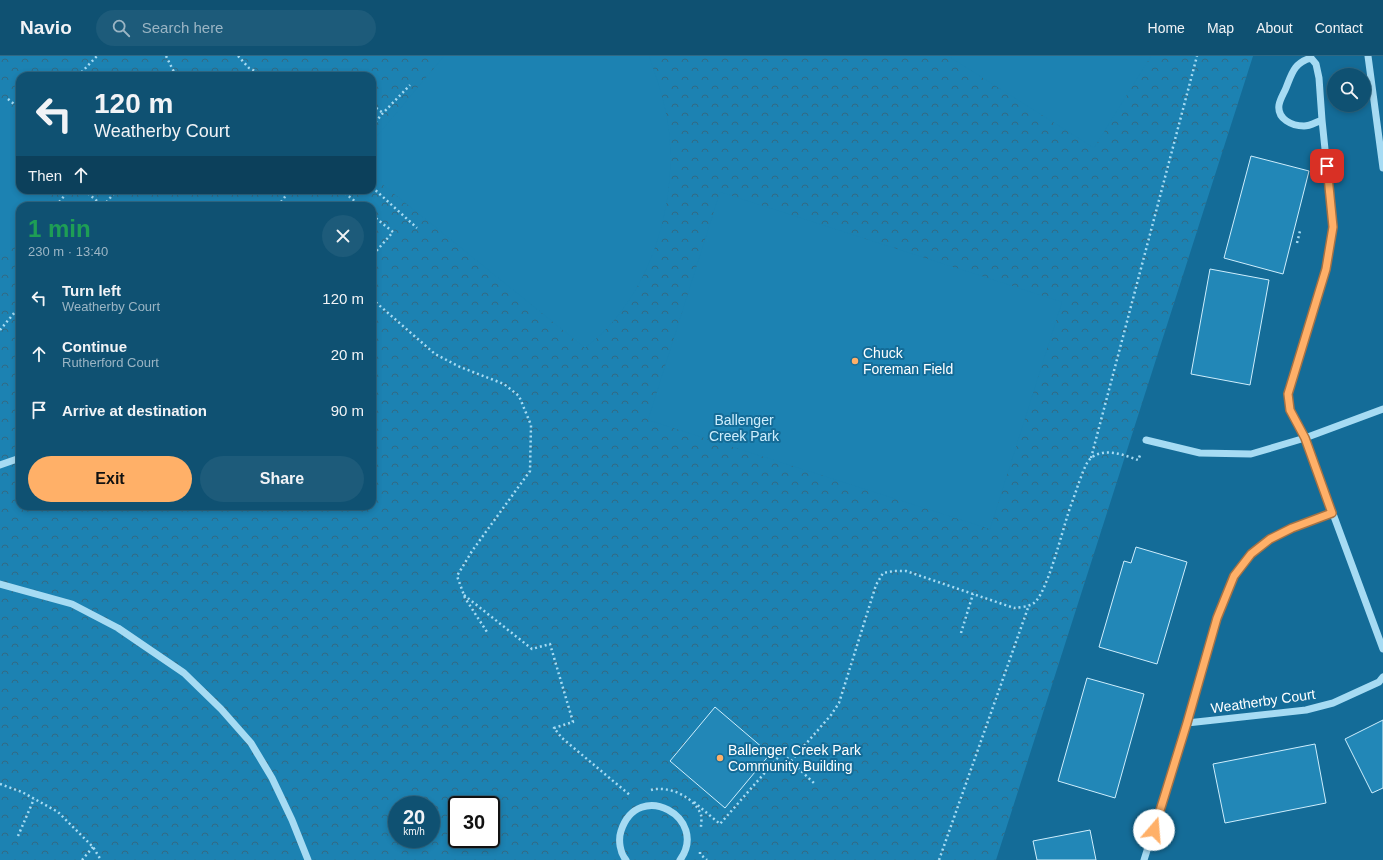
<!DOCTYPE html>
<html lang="en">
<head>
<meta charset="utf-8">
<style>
  body { margin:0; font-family:Arial,sans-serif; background:#1d5b7a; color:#f1f3f6; height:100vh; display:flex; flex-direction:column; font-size:15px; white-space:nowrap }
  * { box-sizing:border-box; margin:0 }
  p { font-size:13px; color:#9bb5c4 }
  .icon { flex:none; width:22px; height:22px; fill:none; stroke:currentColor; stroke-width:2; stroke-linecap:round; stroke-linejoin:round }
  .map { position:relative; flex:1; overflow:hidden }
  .sheet { position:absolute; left:16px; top:146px; width:360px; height:308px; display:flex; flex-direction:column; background:#0f5172; border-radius:12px; box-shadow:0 2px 6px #0003,0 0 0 1px #2f6884 }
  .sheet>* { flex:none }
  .banner { position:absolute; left:16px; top:16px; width:360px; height:122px; border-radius:12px; box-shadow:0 2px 6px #0003,0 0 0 1px #2f6884; background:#0f5172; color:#f1f3f6; overflow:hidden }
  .controls { position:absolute; left:1327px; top:12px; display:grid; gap:8px }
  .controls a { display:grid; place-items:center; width:44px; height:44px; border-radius:50%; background:#0f5172; box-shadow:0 2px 6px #0003,0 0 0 1px #2f6884; font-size:20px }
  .speed { position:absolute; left:388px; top:740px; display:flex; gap:8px; font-size:20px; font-weight:700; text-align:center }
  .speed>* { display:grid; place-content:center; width:52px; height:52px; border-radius:50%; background:#0f5172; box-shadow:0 2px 6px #0003,0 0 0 1px #2f6884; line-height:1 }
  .speed small { font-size:10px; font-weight:400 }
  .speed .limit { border:2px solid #111; border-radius:6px; background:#fff; color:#111 }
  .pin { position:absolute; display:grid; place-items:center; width:34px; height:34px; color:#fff; margin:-17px; border-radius:8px; box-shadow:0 2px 6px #0006 }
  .me { position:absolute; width:44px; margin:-22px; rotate:18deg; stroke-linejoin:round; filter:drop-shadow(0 0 3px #0008) }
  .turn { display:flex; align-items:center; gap:14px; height:84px; padding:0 12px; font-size:18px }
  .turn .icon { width:52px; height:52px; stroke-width:2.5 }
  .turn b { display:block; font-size:28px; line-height:34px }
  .then { display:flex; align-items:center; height:38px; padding:0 12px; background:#0003; gap:8px; font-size:15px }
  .round { display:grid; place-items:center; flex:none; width:42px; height:42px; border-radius:21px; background:#1d5b7a }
  .headline { display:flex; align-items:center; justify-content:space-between; height:68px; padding:0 12px }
  h1 { font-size:24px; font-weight:700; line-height:30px; color:#1e9e55 }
  .cta { display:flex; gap:8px; margin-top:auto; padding:8px 12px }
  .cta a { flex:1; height:46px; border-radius:24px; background:#ffb068; color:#111; font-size:16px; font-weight:700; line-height:46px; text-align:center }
  .cta a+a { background:#1d5b7a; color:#f1f3f6 }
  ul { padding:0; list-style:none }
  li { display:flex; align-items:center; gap:12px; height:56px; padding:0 12px }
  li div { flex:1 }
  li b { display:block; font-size:15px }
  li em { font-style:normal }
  header { display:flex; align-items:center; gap:24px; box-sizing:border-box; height:56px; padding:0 20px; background:#0f5172; border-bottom:1px solid #2f6884 }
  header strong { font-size:19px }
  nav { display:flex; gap:22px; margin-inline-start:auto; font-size:14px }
  .search { width:280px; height:36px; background:#1d5b7a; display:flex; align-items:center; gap:10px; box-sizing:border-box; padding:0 14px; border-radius:22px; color:#9bb5c4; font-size:15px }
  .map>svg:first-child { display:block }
  .forest { fill:url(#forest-crowns); fill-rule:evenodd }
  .pitch { fill:#1c82b2 }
  .building { fill:#2287b7; stroke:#ceeefd }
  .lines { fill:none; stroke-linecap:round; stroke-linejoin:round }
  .path { stroke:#a6dbf3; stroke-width:2.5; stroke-dasharray:2 3; stroke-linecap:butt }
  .minor { stroke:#a6dbf3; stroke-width:7 }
  .route-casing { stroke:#a67244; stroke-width:10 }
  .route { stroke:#ffb068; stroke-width:7 }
  .poi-dot { fill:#ffb068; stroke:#146c98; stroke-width:1.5 }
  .labels { text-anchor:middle; stroke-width:4; stroke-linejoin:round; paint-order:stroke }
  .poi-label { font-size:14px; fill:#fff; stroke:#146c98; text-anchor:start }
  .park-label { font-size:14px; fill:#ceeefd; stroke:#146c98 }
  .street-label { font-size:14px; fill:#fff; stroke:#146c98 }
</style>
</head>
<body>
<header>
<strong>Navio</strong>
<div class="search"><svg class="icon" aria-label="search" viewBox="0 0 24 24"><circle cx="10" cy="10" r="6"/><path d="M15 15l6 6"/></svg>Search here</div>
<nav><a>Home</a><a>Map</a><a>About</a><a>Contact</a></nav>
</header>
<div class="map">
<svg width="1383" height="804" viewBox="0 0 1383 804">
  <defs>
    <pattern id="forest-crowns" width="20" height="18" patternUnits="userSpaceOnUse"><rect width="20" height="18" fill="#1c82b2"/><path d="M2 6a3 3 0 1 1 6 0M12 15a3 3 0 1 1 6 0" fill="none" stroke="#326a84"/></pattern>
  </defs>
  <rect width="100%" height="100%" fill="#146c98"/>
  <path class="forest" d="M0,0H1253L996,804H0ZM20,20H372V134H20ZM20,150H372V450H20ZM397,749H431V783H397ZM457,749H491V783H457Z"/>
  <g class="pitch">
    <path d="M444,0H649C658,25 666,50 669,76C677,154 648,244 585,292L372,120V86Z"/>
    <polygon points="948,0 1151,0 1094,92"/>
    <polygon points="0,46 20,63 20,134 55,134 41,150 20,150 20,175 0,199"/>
    <polygon points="720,136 1062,246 990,473 648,364"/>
  </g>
  <g class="building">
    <polygon points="1251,100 1309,115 1283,218 1224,202"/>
    <polygon points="1210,213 1269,224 1250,329 1191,318"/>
    <polygon points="1136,491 1187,506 1157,608 1099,591 1124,505 1131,507"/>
    <polygon points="1087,622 1144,638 1115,742 1058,725"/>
    <polygon points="715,651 770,698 725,752 670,705"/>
    <polygon points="1383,664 1383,732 1372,737 1345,683"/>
    <polygon points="1315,688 1326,747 1225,767 1213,708"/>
    <polygon points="1090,774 1096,804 1037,804 1033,785"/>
  </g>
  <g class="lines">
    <g class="path">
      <polyline points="166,0 176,20"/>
      <polyline points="238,0 249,12 265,20"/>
      <polyline points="78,20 97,0"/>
      <polyline points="8,43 20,53"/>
      <polyline points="372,49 383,57"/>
      <polyline points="372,70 383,57 410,29"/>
      <polyline points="372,131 417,172"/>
      <polyline points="84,134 103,150"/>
      <polyline points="341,134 361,150"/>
      <polyline points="56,150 69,134"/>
      <polyline points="103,150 117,134"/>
      <polyline points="278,150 290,134"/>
      <polyline points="372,159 393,176 372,200"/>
      <polyline points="1297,187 1300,175"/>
      <polyline points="372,243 435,298 460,311 504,328 519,340 531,369 530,415 472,495 457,520 465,542 487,576"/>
      <polyline points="0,274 20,250"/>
      <polyline points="1091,402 1197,0"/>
      <polyline points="464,539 532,593 550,588 573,666 554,672 562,682 631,740"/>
      <polyline points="961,577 973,538"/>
      <path d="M791,705L831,659L839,647L876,529L883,517L894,515H906L1014,552C1020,551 1029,551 1034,547C1047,537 1062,476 1068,458C1071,448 1075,439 1078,429C1081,422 1085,407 1091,402C1105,391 1124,399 1138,404L1141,397"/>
      <polyline points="0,728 22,736 58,756 93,791 101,804"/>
      <path d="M651,734C668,729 695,741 701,759C702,762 701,768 701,771"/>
      <polyline points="694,746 720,768 782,697 815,728"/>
      <polyline points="18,780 34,743"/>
      <polyline points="700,796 700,798 707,804"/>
      <polyline points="82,804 93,791"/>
      <polyline points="939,804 1029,549"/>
    </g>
    <g class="minor">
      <polyline points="1368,0 1383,112"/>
      <path d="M1322,64C1316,66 1310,70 1304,70C1292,70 1277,63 1279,49C1280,43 1284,37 1286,32C1292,17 1294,7 1311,2L1316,8L1319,22L1322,64L1333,171L1326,213L1288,338L1290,354L1305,382L1383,593"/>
      <polyline points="1146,384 1200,397 1251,398 1305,382 1383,353"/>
      <polyline points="0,409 20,402"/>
      <polyline points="0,528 72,548 118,572 184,617 221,653 251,687 272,722 292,764 308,804"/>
      <polyline points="1187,667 1306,654 1333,647 1379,626 1383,621"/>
      <path d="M626,804C620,797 618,784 621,775C638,722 710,762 680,804"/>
      <polyline points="1144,804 1187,667 1217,562 1234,520 1251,498 1270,483 1292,472 1332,457"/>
    </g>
  </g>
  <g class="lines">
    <g class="route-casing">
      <polyline id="route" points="1154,774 1187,667 1217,562 1234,520 1251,498 1270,483 1292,472 1332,457 1305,382 1290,354 1288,338 1326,213 1333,171 1327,110"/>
    </g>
    <use href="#route" class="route"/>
  </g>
  <g class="poi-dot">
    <circle cx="855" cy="305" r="4"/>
    <circle cx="720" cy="702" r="4"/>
  </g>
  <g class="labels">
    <g class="poi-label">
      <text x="863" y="302">Chuck<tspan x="863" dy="16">Foreman Field</tspan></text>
      <text x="728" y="699">Ballenger Creek Park<tspan x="728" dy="16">Community Building</tspan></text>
    </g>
    <g class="park-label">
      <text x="744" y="369">Ballenger<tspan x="744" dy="16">Creek Park</tspan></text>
    </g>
    <g class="street-label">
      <text transform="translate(1263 645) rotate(-8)" y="5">Weatherby Court</text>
    </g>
  </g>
</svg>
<div class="controls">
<a><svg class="icon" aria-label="search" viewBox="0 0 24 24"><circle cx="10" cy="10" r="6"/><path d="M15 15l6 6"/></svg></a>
</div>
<div class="speed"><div>20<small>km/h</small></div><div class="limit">30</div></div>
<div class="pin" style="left:1327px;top:110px;background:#d93025"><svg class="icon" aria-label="arrive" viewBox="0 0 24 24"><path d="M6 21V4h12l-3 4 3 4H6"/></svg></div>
<svg class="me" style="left:1154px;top:774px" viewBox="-20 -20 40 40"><circle r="19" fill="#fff"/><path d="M0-13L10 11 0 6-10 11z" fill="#ffb068"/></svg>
<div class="banner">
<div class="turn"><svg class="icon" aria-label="left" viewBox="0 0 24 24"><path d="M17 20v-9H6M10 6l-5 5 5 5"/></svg><div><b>120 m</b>Weatherby Court</div></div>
<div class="then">Then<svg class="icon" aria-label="ahead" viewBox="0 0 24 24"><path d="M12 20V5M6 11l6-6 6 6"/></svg></div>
</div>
<section class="sheet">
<div class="headline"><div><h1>1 min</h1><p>230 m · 13:40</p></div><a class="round"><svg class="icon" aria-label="close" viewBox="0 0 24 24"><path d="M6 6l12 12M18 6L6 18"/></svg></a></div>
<ul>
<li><svg class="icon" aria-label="left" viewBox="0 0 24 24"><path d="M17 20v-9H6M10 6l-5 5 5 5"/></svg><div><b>Turn left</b><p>Weatherby Court</p></div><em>120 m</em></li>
<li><svg class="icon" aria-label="ahead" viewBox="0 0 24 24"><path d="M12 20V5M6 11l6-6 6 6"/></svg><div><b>Continue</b><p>Rutherford Court</p></div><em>20 m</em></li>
<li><svg class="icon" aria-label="arrive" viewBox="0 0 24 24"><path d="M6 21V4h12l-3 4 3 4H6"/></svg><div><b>Arrive at destination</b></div><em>90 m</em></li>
</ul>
<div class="cta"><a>Exit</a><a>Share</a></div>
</section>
</div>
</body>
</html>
